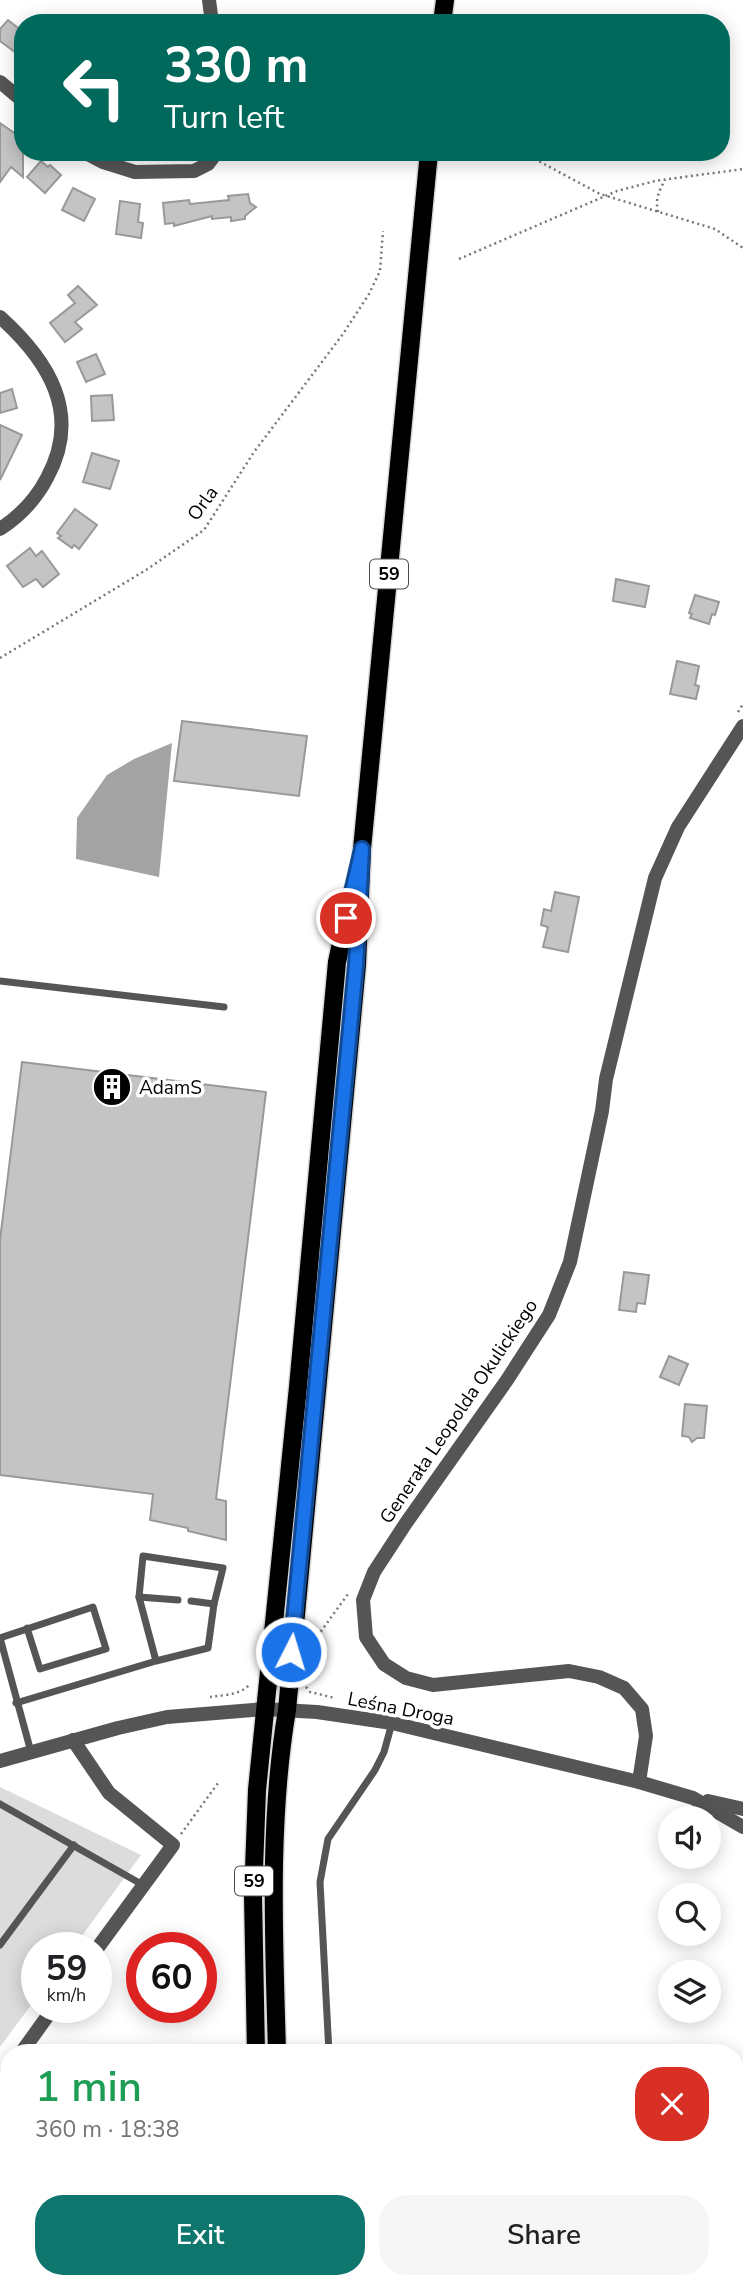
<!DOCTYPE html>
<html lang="en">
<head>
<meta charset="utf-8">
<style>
  body { margin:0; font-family:"Nunito Sans",sans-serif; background:#f6f6f6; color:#202124; height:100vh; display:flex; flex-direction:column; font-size:26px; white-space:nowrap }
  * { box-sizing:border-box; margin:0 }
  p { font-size:23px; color:#757577 }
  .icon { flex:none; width:38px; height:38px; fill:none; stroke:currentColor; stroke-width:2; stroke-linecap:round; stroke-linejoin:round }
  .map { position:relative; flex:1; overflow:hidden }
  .details { position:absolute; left:0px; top:2044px; width:744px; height:245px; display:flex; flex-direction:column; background:#fff; border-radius:28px 28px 0 0; box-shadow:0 4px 18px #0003 }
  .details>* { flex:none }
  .banner { position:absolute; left:14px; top:14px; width:716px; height:147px; border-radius:28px; box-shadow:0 4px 18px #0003; background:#00695c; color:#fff; overflow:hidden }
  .controls { position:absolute; left:658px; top:1806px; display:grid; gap:14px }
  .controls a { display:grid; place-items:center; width:63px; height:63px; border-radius:50%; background:#fff; box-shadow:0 4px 18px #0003; font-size:35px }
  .speed { position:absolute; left:21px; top:1932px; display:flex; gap:14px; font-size:35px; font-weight:700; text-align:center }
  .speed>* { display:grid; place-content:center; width:91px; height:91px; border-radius:50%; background:#fff; box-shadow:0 4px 18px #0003; line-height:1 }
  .speed small { font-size:18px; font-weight:400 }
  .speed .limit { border:10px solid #d22; background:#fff; color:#111 }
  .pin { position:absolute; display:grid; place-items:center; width:60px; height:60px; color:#fff; margin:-30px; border:4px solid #fff; border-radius:50%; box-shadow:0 2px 7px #0007 }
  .me { position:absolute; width:77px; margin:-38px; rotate:5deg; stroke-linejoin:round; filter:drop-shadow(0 0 5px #0008) }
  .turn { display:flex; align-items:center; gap:24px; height:147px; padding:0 35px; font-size:32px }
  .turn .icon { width:91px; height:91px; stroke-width:2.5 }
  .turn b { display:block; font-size:49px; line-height:60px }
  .round { display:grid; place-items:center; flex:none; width:74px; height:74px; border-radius:28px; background:#f6f6f6 }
  .summary { display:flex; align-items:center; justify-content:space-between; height:119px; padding:0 35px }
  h1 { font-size:42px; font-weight:600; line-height:52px; color:#1e9e55 }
  .button { display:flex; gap:14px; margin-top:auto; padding:14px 35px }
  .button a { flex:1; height:80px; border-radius:28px; background:#0f766e; color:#fff; font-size:28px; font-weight:600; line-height:80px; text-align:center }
  .button a+a { background:#f6f6f6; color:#202124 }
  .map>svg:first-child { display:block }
  .green { fill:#dcdcdc }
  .water { fill:#a3a3a3 }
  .building { fill:#c4c4c4; stroke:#999; stroke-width:2 }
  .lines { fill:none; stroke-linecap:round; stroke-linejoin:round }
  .primary-casing { stroke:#dbdbdb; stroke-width:21 }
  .path { stroke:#777; stroke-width:2.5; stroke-dasharray:2 3.5; stroke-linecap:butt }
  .service { stroke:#555; stroke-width:7 }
  .minor { stroke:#555; stroke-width:14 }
  .primary { stroke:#000; stroke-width:18 }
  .route-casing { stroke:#114b97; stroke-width:18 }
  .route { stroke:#1a73e8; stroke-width:12 }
  .labels { text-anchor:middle; stroke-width:7; stroke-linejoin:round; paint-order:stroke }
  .shield { fill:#fff; stroke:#4c4c4c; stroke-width:2 }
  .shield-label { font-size:18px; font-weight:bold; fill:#000 }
  .street-label { font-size:19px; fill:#000; stroke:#fff }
  .poi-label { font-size:19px; fill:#000; stroke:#fff; text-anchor:start }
</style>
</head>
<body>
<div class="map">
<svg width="743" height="2289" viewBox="0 0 743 2289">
  <rect width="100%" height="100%" fill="#fff"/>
  <polygon class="green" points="0,1787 141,1855 73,1948 37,1948 37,1997 0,2047"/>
  <g class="water">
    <polygon points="172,743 159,877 76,859 77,818 107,775 134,759"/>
    <polygon points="338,2280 392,2280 393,2289 339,2289"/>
  </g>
  <g class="building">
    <polygon points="8,20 23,32 23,58 0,41 0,29"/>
    <polygon points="0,123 23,139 23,177 11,167 0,182"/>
    <polygon points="41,161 48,167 50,165 61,175 45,193 27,177"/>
    <polygon points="73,188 95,199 84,221 62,210"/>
    <polygon points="248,194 250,203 256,207 245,216 245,219 231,221 231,217 212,219 212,216 174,226 174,223 165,224 163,203 189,200 190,204 229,200 228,196"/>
    <polygon points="120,201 140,204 138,222 143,223 141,238 116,234"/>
    <polygon points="78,286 97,305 75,322 82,329 65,342 50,323 75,303 68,295"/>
    <polygon points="96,354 105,374 86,382 77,362"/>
    <polygon points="12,389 17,408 0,413 0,393"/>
    <polygon points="112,395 114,420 92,421 91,396"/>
    <polygon points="0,425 22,435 0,480"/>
    <polygon points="92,453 119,461 110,489 83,482"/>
    <polygon points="75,509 97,525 79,549 74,545 72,548 58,538 61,536 57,533"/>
    <polygon points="30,548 36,556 42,551 59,574 43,587 36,579 23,587 7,566"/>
    <polygon points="616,579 649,586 645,607 613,601"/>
    <polygon points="695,595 719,602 715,615 712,614 709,624 690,618 692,614 689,613"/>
    <polygon points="677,661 699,666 695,685 699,686 696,699 670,694"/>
    <polygon points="182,721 307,736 299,796 174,781"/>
    <polygon points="555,892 579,897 568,952 543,947 548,927 541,925 544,909 551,911"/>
    <polygon points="22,1062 266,1092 216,1499 226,1501 226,1540 188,1531 188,1528 150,1520 153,1494 0,1475 0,1240"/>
    <polygon points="624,1272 649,1275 645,1304 637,1303 636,1312 619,1310"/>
    <polygon points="669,1356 688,1364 679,1385 660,1377"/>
    <polygon points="685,1404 707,1406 704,1438 697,1438 692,1442 689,1437 682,1436"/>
  </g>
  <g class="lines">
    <g class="primary-casing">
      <g id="primary">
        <polyline points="442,23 445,0"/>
        <polyline points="256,2053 253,1896 257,1790 298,1387 337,962 352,893"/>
        <path d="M277,2053C274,1939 268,1823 287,1710L357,965L362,849L429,152"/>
        <polyline points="280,2280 281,2289"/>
        <polyline points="298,2280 299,2289"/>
      </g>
    </g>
    <g class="path">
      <polyline points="526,152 531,157 600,194 715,229 743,248"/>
      <path d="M658,212C655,199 659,191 665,180"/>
      <polyline points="459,259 617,191 655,181 743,169"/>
      <polyline points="0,658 146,570 204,530 254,452 343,334 369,294 380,271 383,231"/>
      <polyline points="738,712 743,704"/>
      <polyline points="311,1645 348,1594"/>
      <polyline points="306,1687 310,1692 335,1698"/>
      <path d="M210,1697C223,1695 240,1695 249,1685"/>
      <polyline points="181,1834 218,1783"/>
    </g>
    <g class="service">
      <polyline points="0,981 224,1007"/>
      <polyline points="139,1597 178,1600"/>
      <polyline points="191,1601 214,1604"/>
      <polyline points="27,1628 40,1669 106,1649 93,1607 0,1638 31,1752"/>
      <polyline points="16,1703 156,1661 208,1648 214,1604 223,1568 143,1556 139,1597 156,1661"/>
      <polyline points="0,1804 143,1885"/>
      <polyline points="0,1945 74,1845"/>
      <polyline points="329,2053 320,1882 328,1839 375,1770 384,1752 392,1723"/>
    </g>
    <g class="minor">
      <polyline points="209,0 212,23"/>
      <polyline points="0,82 23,101"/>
      <polyline points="84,152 103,162 135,172 194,171 208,164 217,152"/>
      <path d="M0,317C49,361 82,414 47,478C36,499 20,516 0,529"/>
      <polyline points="73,1740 109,1793 173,1845 96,1950"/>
      <polyline points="0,1761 118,1728 167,1717 264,1709 317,1712 392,1723 639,1782 693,1798 743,1827"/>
      <polyline points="639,1782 646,1736 642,1709 624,1688 599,1677 569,1671 433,1685 406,1678 384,1664 366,1637 363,1600 374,1572 406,1523 507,1380 549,1315 570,1262 602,1111 606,1079 655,878 678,827 743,726"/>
      <polyline points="708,1801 743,1809"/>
      <polyline points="21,2053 54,2007"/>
      <polyline points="0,2082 9,2070"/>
    </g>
    <use href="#primary" class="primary"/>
  </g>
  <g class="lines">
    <g class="route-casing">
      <polyline id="route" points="291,1652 356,965 362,849 346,918"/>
    </g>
    <use href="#route" class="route"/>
  </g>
  <defs>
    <g id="building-disc" transform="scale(2.0125)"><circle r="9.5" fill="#000" stroke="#fff"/><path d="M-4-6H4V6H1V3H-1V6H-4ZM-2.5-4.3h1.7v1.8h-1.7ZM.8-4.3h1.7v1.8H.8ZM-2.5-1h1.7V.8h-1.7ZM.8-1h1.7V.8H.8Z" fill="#fff"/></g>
  </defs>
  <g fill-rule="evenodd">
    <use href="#building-disc" x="112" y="1087"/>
  </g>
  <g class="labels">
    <g class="shield">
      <rect x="370" y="559.5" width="38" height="29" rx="5"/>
      <rect x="235" y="1866.5" width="38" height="29" rx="5"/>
    </g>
    <g class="shield-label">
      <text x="389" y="580">59</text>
      <text x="254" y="1887">59</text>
    </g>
    <g class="street-label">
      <text transform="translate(202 503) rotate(-54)" y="7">Orla</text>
      <text transform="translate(458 1411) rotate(-56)" y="7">Generała Leopolda Okulickiego</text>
      <text transform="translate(401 1708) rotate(11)" y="7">Leśna Droga</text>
    </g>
    <g class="poi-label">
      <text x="139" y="1094">AdamS</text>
    </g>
  </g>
</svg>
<div class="controls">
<a><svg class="icon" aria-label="sound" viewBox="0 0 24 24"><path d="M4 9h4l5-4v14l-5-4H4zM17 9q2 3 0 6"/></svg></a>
<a><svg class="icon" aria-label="search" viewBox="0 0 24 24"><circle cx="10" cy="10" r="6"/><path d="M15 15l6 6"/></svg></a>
<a><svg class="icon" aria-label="layers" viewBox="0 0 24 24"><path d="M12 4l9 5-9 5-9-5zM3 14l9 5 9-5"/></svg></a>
</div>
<div class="speed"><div>59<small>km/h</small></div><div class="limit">60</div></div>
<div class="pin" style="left:346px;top:918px;background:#d93025"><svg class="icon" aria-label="arrive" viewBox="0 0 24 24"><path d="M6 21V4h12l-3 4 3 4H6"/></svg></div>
<svg class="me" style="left:291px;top:1652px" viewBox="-20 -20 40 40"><circle r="17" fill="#1a73e8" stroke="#fff" stroke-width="3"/><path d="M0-11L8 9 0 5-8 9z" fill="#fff"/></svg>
<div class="banner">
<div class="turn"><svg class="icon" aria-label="left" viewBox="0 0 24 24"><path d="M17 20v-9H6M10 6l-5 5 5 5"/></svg><div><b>330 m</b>Turn left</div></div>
</div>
<section class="details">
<div class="summary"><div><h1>1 min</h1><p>360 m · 18:38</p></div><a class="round" style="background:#d93025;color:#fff"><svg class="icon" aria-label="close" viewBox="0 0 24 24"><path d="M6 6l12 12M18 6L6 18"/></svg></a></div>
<div class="button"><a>Exit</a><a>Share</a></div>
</section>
</div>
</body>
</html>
